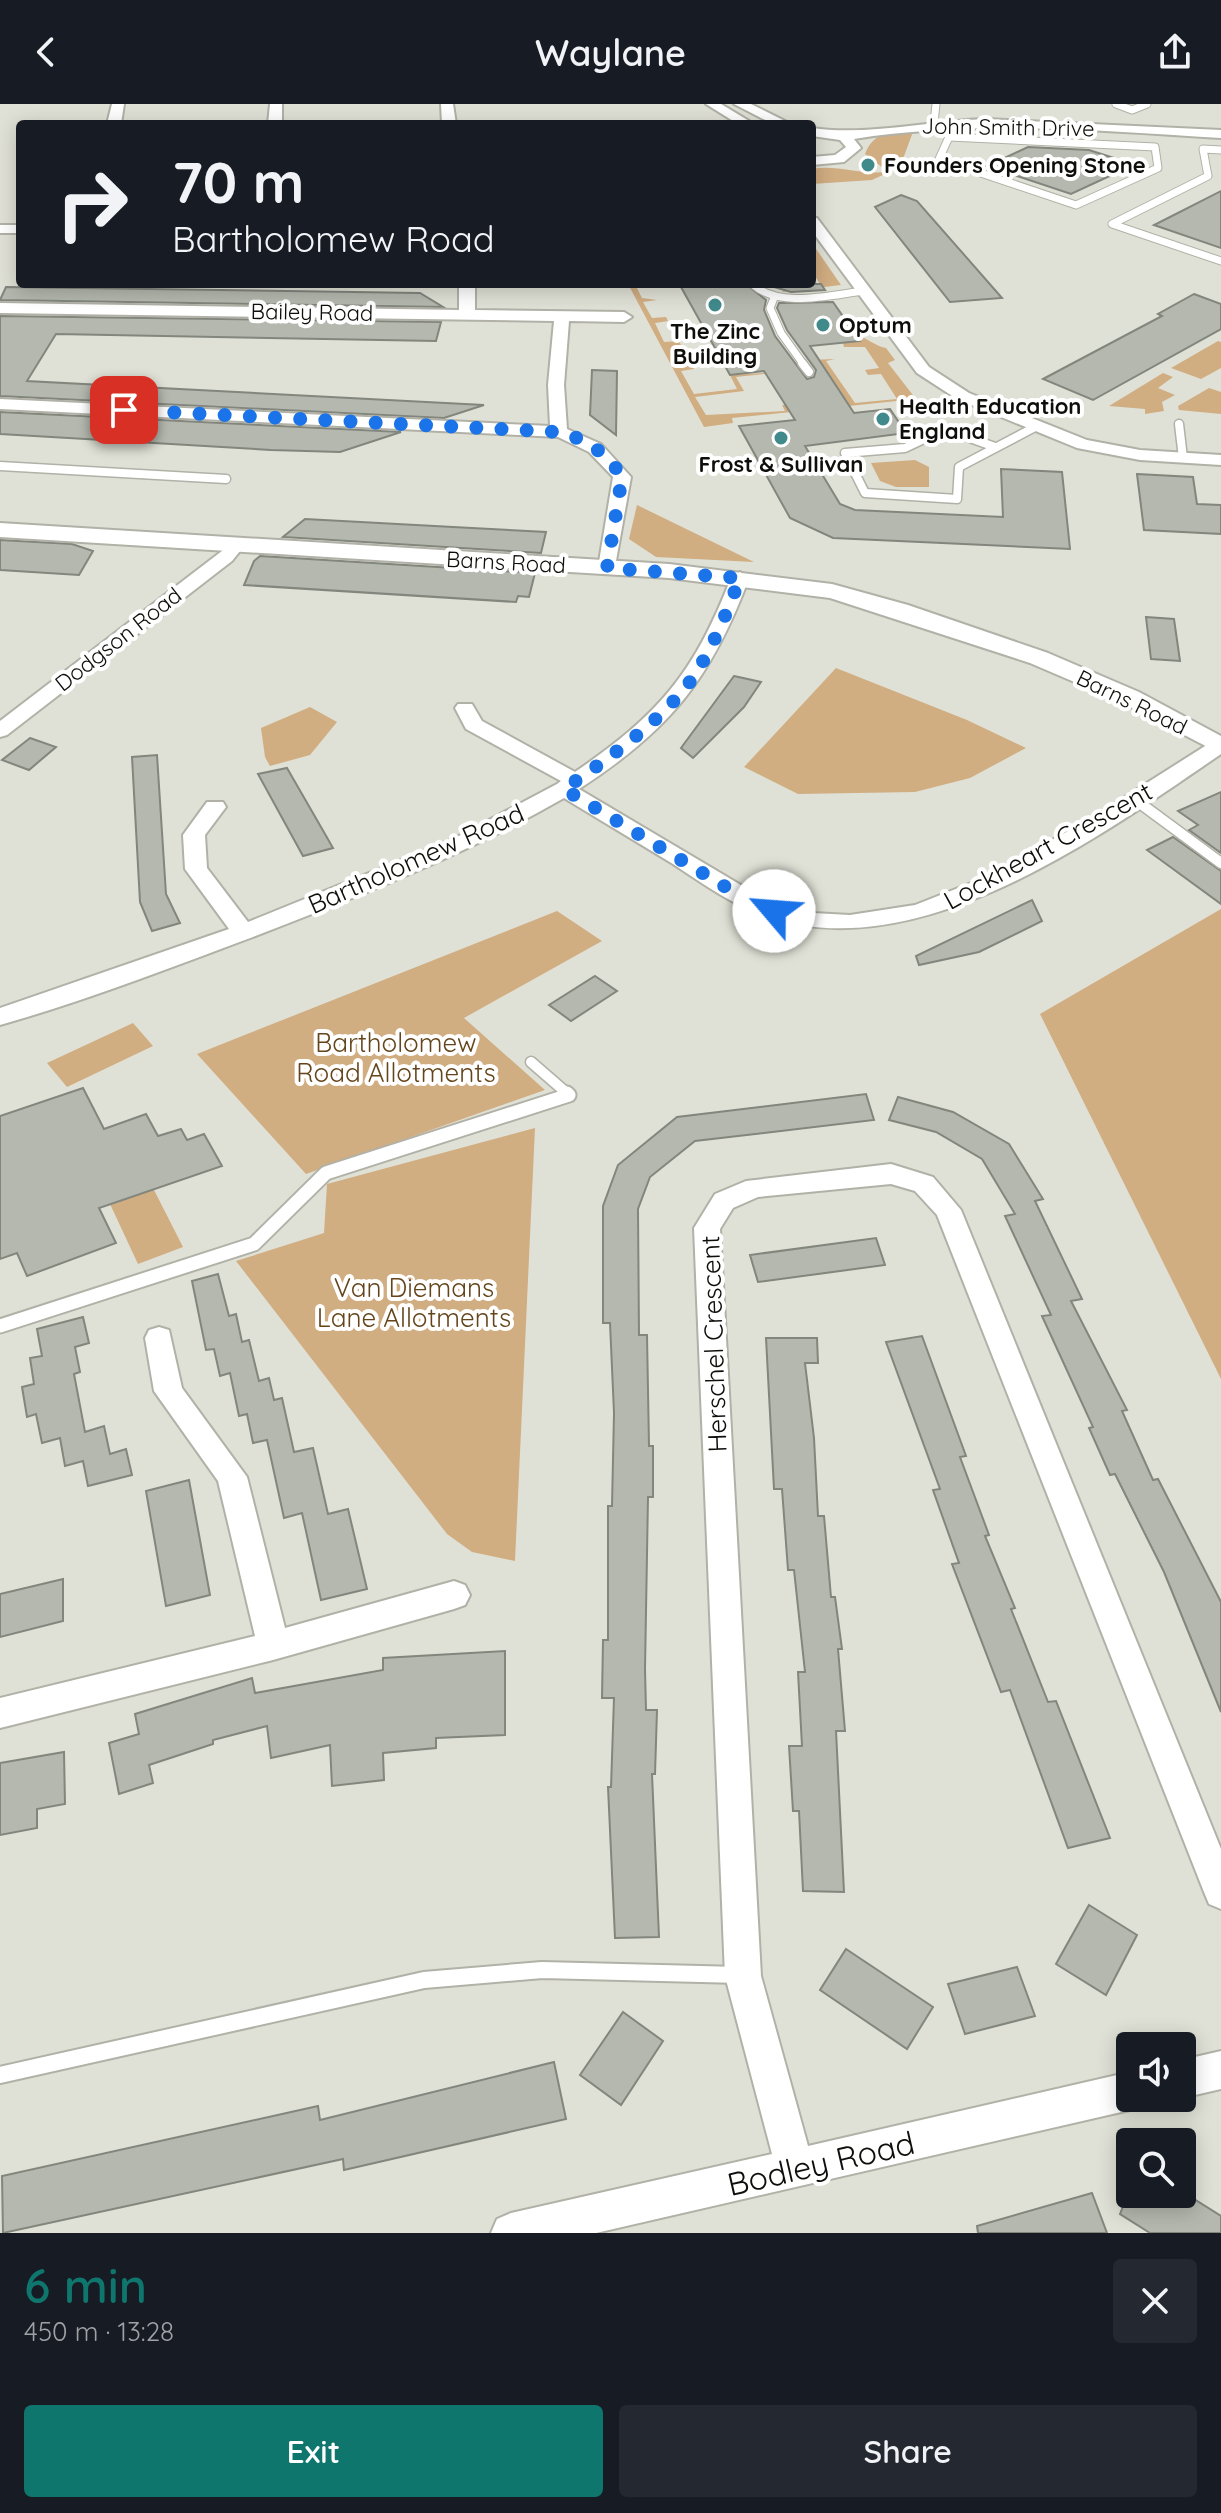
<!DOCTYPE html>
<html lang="en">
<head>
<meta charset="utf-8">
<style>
  body { margin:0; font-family:Quicksand,sans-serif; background:#242831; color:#f1f3f6; height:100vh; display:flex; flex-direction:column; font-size:30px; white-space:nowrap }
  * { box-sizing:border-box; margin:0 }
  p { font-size:26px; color:#9ea1a6 }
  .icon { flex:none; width:44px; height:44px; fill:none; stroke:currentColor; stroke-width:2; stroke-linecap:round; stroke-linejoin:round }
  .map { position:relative; height:2129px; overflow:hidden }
  .drawer { display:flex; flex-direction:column; background:#171b24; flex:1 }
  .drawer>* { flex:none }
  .guide { position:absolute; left:16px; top:16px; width:800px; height:168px; border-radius:8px; box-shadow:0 4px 20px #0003; background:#171b24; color:#f1f3f6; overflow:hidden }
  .fabs { position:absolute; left:1116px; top:1928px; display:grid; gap:16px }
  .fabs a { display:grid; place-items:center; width:80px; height:80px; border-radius:8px; background:#171b24; box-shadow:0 4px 20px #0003; font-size:40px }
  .pin { position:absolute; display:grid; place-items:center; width:68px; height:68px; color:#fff; margin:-34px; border-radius:16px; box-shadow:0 4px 12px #0006 }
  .me { position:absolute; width:88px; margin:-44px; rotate:297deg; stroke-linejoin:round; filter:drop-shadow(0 0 6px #0008) }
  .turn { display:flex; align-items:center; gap:28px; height:168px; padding:0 24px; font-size:36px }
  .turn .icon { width:104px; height:104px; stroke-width:2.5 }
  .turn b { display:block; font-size:56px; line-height:68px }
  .round { display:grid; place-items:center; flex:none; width:84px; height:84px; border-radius:8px; background:#242831 }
  .overview { display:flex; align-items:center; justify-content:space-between; height:136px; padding:0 24px }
  h1 { font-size:48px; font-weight:600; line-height:60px; color:#0f766e }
  .primary-button { display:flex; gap:16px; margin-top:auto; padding:16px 24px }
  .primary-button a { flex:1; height:92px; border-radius:8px; background:#0f766e; color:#fff; font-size:32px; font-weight:600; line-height:92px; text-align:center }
  .primary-button a+a { background:#242831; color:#f1f3f6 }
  header { display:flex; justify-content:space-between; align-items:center; height:104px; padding:0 24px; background:#171b24; font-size:36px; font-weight:600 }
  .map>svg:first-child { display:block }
  .green { fill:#d1ad82 }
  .building { fill:#b4b8ae; stroke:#82867d; stroke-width:2 }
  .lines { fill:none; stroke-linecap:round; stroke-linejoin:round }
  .service-far4-casing { stroke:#b1b1a7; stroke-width:9 }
  .service-far3-casing { stroke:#b1b1a7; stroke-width:11 }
  .service-far2-casing { stroke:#b1b1a7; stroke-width:13 }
  .service-far1-casing { stroke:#b1b1a7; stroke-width:17 }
  .service-casing { stroke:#b1b1a7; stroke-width:20 }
  .minor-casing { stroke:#b1b1a7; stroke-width:4 }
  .tertiary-casing { stroke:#b1b1a7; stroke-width:4 }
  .service-far4 { stroke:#fff; stroke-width:7 }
  .service-far3 { stroke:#fff; stroke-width:8 }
  .service-far2 { stroke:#fff; stroke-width:10 }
  .service-far1 { stroke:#fff; stroke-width:13 }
  .service { stroke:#fff; stroke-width:16 }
  .minor { fill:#fff; fill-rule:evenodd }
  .tertiary { fill:#fff; fill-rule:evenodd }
  .route { stroke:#1a73e8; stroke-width:14; stroke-dasharray:0 25.2 }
  .poi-dot { fill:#418a8c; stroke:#fff; stroke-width:3 }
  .labels { text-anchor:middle; stroke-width:8; stroke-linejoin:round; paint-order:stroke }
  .far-street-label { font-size:22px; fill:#0e0e0a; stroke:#fff }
  .far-poi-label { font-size:22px; font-weight:bold; fill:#0e0e0a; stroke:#fff; text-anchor:start }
  .street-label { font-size:26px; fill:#0e0e0a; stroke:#fff }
  .park-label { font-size:26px; fill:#64451b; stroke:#fff }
  .near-street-label { font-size:32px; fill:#0e0e0a; stroke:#fff }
</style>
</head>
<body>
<header><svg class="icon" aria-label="back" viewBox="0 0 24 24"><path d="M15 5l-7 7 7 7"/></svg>Waylane<svg class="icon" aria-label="share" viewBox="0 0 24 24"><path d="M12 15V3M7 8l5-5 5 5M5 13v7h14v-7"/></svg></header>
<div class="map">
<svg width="1221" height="2129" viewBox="0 0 1221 2129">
  <rect width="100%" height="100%" fill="#e0e1d6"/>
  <g class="green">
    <path d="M914,25L900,63L872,76L812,80V65C838,60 867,73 887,67L865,50C874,27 890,29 914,25Z"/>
    <polygon points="812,139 841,181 782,188 787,183 820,180 812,167"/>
    <path d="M628,180H635L642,194L657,196L643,198L652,214L666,213L668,217L655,219L664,238L679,237L682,243L671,244L678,260H691L694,265L681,267L694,290L737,285L730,271L794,267L736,273L744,287L695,293L706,311L785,307L782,301L843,294L821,258L810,256L835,255L826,257L855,299L897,295L881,270L868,271L865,266L879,264L865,243H844L843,239L859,237L855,231C869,234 874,242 886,244L895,256L888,259L916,295L732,314L733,319L704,323Z"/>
    <polygon points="1218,237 1221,238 1221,264 1201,275 1171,264"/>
    <polygon points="1163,269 1173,273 1158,284 1175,291 1162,298 1164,307 1145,310 1145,305 1109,302"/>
    <polygon points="1209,284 1221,288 1221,310 1179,306 1178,302"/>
    <polygon points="915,356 929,363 929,383 896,383 880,377 871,359"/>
    <polygon points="637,401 754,458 656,453 629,435"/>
    <polygon points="836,564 967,616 1026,644 970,674 915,688 798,690 744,663"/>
    <polygon points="310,603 337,618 310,651 270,662 265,653 261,624"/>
    <polygon points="1221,805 1221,1275 1040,910"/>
    <polygon points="557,807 602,837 464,914 545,986 306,1070 197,950"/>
    <polygon points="133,919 153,942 67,983 47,959"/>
    <polygon points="535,1024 515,1457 472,1448 447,1430 236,1157 324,1129 327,1080"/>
    <polygon points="153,1084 183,1143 138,1160 110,1100"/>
  </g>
  <g class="building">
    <polygon points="1028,43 1089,46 1114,54 1114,70 1071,90 987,62"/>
    <polygon points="1221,87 1221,144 1154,121 1170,113"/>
    <polygon points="901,91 917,97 1002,194 950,198 875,103"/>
    <polygon points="709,180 746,180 766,196 764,206 775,232 807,275 814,273 816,266 787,226 777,204 779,199 833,198 860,237 810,242 854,309 890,305 906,329 805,342 840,400 855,406 1003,413 1001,365 1062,368 1070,445 833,434 790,414 739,322 795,316 764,267 730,271 681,183"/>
    <polygon points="764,180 821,180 825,186 791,188"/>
    <polygon points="6,183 420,189 443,203 0,196"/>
    <polygon points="1194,190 1221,200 1221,225 1093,296 1043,275 1162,212 1158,210"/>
    <polygon points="0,212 441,218 436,237 56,230 27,277 484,301 444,314 0,292"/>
    <polygon points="592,266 617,267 616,331 590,311"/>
    <polygon points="0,308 401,328 340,348 271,346 0,330"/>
    <polygon points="1137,370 1193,373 1197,400 1221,401 1221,430 1144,426"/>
    <polygon points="305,415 453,423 546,428 541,449 283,433"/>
    <polygon points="0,436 72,440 93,447 79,471 0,466"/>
    <polygon points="260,452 535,469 529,493 518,492 516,498 244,481 254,457"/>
    <polygon points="1146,513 1174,515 1180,557 1151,555"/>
    <polygon points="734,572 761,578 744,603 693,654 681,644"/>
    <polygon points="30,634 56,643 29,666 2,656"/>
    <polygon points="157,651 166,790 180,819 152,827 140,798 132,653"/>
    <polygon points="287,664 325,730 333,744 303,752 258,670"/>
    <polygon points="1221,688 1221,749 1189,726 1198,721 1178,707"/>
    <polygon points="1173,733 1221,767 1221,800 1147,746"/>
    <polygon points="1032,796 1042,817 979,848 919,861 916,852"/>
    <polygon points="595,872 617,887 571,917 549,901"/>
    <polygon points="83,984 104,1025 146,1010 158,1032 181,1025 187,1036 204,1030 222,1062 99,1104 116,1139 27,1172 17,1149 0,1155 0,1012"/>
    <polygon points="866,990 874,1016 695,1037 650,1073 638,1105 639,1231 647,1231 649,1342 653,1342 653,1393 648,1393 645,1565 646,1606 657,1606 655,1670 652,1670 659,1833 615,1834 608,1683 611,1683 614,1594 602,1594 603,1536 608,1536 608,1402 612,1402 614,1309 610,1219 603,1219 603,1102 618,1061 677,1013"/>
    <polygon points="898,993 953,1008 1009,1040 1043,1095 1035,1097 1082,1195 1071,1197 1127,1306 1122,1307 1153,1376 1158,1375 1221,1498 1221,1608 1164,1468 1115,1370 1110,1371 1089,1324 1093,1323 1042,1212 1051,1211 1005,1112 1015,1110 982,1055 936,1028 889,1016"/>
    <polygon points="876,1134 885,1161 758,1178 750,1151"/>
    <polygon points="218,1170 229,1212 236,1210 242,1238 249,1236 259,1277 269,1274 274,1296 282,1294 294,1348 313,1344 328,1410 348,1405 367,1485 321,1496 302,1409 284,1414 267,1336 253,1339 247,1310 239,1312 230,1269 220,1272 214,1245 206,1246 192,1177"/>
    <polygon points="83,1213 89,1239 75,1243 80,1268 74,1270 85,1328 104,1322 110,1350 126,1345 132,1371 88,1382 83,1357 65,1362 60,1334 42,1339 36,1310 27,1313 22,1283 34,1280 30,1254 42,1252 37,1225"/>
    <polygon points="922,1232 966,1352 960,1353 989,1431 985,1432 1015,1504 1011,1505 1048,1598 1056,1597 1110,1734 1068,1744 1010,1586 1001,1588 952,1460 959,1459 933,1386 940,1385 886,1238"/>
    <polygon points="766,1234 817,1234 818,1259 805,1259 814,1334 818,1412 824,1412 831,1493 835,1493 842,1545 838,1545 845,1627 836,1627 844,1788 803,1787 799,1707 793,1707 789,1642 802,1642 798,1568 805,1568 794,1466 788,1466 782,1385 774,1385"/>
    <polygon points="189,1376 210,1491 166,1502 146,1387"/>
    <polygon points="63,1475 63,1517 0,1533 0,1490"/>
    <polygon points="505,1547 505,1631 436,1634 436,1644 383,1649 384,1676 332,1682 330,1641 271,1654 267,1622 213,1636 213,1640 149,1661 153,1679 119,1690 109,1639 139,1630 135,1610 252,1574 255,1589 383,1566 383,1554"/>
    <polygon points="64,1648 65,1700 37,1705 37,1724 0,1731 0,1659"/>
    <polygon points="1089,1801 1137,1831 1106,1891 1056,1860"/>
    <polygon points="846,1845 933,1903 907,1945 820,1886"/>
    <polygon points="1017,1863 1035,1912 965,1930 948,1880"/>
    <polygon points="623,1908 663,1937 621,2001 580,1971"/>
    <polygon points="554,1958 566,2015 344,2066 343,2055 3,2129 2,2072 318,2002 320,2016"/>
    <polygon points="1092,2089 1107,2129 978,2129 977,2122"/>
    <polygon points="1128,2090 1186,2090 1221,2112 1221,2129 1150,2129 1120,2110"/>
  </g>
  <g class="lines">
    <g class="service-far4-casing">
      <g id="service-far4">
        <polyline points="1116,0 1132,6 1147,0"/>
        <polyline points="934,19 936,0"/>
        <polygon points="949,33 1155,43 1158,64 1076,101 939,55"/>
        <polyline points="1221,46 1203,45 1208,72 1112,120 1221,157"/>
        <path d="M752,180C780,205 830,191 864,187"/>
        <polyline points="774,194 770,204 781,229 804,261"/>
      </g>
    </g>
    <g class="service-far3-casing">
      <g id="service-far3">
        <polyline points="802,259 809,268"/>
        <polyline points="1179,320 1183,354"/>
        <polyline points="995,343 945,325 905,344 845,349 865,389 957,395 959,363 1035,323"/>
        <polyline points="0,362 226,375"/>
      </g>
    </g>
    <g class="service-far2-casing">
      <g id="service-far2">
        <polyline points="1137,697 1221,759"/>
        <polyline points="531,958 569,991"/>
      </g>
    </g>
    <g class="service-far1-casing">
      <polyline id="service-far1" points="0,1222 254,1140 326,1069 569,991 567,989"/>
    </g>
    <g class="service-casing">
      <polyline id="service" points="0,1971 424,1876 542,1866 740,1871"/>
    </g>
    <g class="minor-casing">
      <g id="minor">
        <polygon points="112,0 124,0 121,20 107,20"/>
        <polygon points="270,0 282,0 282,20 268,20"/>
        <polygon points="441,0 453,0 456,20 442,20"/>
        <polygon points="706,0 721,0 754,20 738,20"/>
        <polygon points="734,0 751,0 791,20 773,20"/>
        <path d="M985,15L1221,26V34C1098,26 976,16 854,35L861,44L844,58L812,61V53L835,51L846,43L840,36L812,32V24C865,32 929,17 985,15Z"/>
        <polygon points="812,113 817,114 929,263 969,289 1087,336 1140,346 1221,351 1221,361 1140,356 1077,344 957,295 917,269 812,127"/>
        <rect x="0" y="121" width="20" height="8"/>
        <polygon points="459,180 475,180 475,206 624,208 632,213 624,218 569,217 564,281 567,325 601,340 631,373 614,468 607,470 598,464 613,373 589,348 558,333 0,305 0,295 550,322 548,281 554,217 0,209 0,199 459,206"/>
        <polygon points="235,437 244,442 232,457 7,631 0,633 0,617"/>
        <path d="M740,468L749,474C711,575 670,626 579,685L761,793L813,809L850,811L915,801L981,775L1090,715L1213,637L1221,635V650C1098,734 911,870 757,809C727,797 700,778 673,760C637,738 600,716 564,694C465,751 359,792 253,833C170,864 85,897 0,921V904L229,825L185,765L183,731L207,698H223L226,703L205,731L207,764L248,818L455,734L557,680L561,677L466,625L455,604L458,600H472L482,617L575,668C660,610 694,569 731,474Z"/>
        <polygon points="891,1060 933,1073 961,1106 1221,1745 1221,1805 1209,1800 1204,1788 937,1111 915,1087 891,1080 758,1093 733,1104 720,1125 761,1872 808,2042 1130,1968 1130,1994 1146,1994 1143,2000 1130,2006 596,2129 491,2129 497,2115 511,2109 772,2050 725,1872 694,1124 715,1090 746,1077"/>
        <polygon points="159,1223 169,1226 182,1284 247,1373 285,1524 454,1477 465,1481 470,1491 465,1501 454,1505 273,1556 0,1624 0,1594 255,1532 218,1377 154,1287 145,1234 149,1226"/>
        <polygon points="1221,1947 1221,1985 1182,1994 1182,1956"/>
      </g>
    </g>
    <g class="tertiary-casing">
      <polygon id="tertiary" points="0,419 669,460 832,480 908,501 1048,549 1139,588 1221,632 1221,650 1121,598 1030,559 830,494 669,474 0,433"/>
    </g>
    <use href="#service-far4" class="service-far4"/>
    <use href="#service-far3" class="service-far3"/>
    <use href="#service-far2" class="service-far2"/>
    <use href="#service-far1" class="service-far1"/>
    <use href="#service" class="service"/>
    <use href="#minor" class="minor"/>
    <use href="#tertiary" class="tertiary"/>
  </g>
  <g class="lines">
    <path class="route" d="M124,306L559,328C586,335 607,349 622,373L607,464L740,474C727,508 713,544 692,575C663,616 605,657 564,685L729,785L774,807"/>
  </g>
  <g class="poi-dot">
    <circle cx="868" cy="61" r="8"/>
    <circle cx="715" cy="201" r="8"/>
    <circle cx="823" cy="221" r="8"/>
    <circle cx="883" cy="315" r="8"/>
    <circle cx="781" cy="334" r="8"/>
  </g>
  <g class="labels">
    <g class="far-street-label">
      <text transform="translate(1008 23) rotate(1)" y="8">John Smith Drive</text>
      <text transform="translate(312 208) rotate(1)" y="8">Bailey Road</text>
      <text transform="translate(506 458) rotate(3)" y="8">Barns Road</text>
      <text transform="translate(118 535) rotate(-38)" y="8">Dodgson Road</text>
      <text transform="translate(1132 598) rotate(26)" y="8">Barns Road</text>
    </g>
    <g class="far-poi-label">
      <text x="884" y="69">Founders Opening Stone</text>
      <text x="839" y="229">Optum</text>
      <text x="715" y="235" text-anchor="middle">The Zinc<tspan x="715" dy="25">Building</tspan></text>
      <text x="899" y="310">Health Education<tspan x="899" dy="25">England</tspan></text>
      <text x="781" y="368" text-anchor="middle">Frost &amp; Sullivan</text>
    </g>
    <g class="street-label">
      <text transform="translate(1048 742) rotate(-29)" y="9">Lockheart Crescent</text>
      <text transform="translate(416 755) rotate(-24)" y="9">Bartholomew Road</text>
      <text transform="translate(714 1240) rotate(-92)" y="9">Herschel Crescent</text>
    </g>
    <g class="park-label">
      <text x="396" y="948">Bartholomew<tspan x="396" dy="30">Road Allotments</tspan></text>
      <text x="414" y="1193">Van Diemans<tspan x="414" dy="30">Lane Allotments</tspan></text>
    </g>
    <g class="near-street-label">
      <text transform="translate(821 2060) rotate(-13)" y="11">Bodley Road</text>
    </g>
  </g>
</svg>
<div class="fabs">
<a><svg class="icon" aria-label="sound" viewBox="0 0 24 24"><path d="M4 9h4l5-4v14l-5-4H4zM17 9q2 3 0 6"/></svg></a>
<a><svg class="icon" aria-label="search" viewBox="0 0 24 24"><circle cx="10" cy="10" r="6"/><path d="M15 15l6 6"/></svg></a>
</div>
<div class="pin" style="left:124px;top:306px;background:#d93025"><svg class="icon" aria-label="arrive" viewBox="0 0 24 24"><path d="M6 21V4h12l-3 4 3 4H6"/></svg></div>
<svg class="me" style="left:774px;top:807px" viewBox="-20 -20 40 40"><circle r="19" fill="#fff"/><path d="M0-13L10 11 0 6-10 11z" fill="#1a73e8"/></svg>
<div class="guide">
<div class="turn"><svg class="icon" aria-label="right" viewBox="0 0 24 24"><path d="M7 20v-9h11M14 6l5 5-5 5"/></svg><div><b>70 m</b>Bartholomew Road</div></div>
</div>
</div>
<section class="drawer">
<div class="overview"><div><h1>6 min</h1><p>450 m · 13:28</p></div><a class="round"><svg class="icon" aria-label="close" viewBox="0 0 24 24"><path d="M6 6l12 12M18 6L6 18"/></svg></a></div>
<div class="primary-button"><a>Exit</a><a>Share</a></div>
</section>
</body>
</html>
